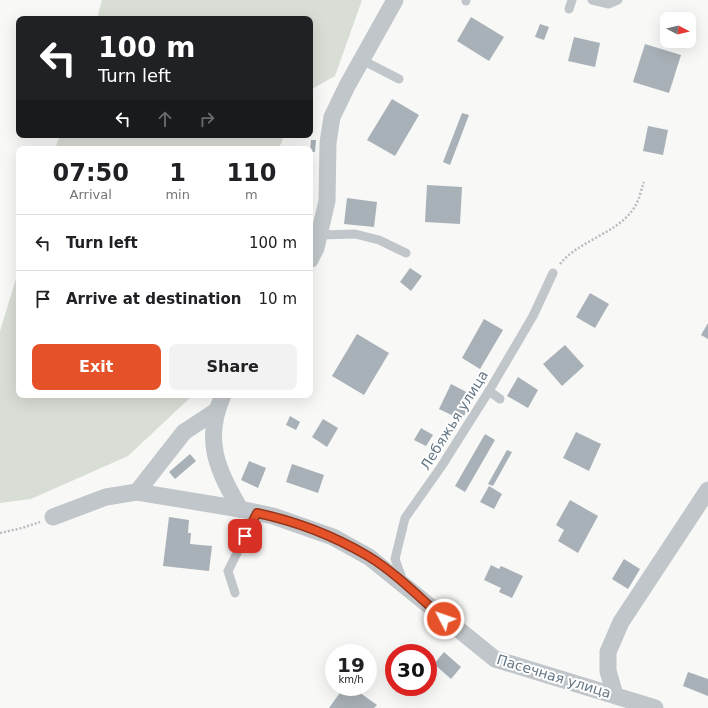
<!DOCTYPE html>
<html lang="en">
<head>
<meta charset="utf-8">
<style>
  body { margin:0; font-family:"DejaVu Sans",sans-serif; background:#f2f2f2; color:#202124; height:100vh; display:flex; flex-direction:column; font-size:15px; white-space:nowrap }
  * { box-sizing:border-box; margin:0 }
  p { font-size:13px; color:#757577 }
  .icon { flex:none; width:22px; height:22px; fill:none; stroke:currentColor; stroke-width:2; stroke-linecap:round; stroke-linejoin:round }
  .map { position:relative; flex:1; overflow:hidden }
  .drawer { position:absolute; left:16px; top:146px; width:297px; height:252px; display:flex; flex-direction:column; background:#fff; border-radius:8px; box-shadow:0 4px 16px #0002 }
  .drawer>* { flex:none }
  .hud { position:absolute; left:16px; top:16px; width:297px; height:122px; border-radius:8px; box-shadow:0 4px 16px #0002; background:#202124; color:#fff; overflow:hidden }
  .needle { width:26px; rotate:97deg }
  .fabs { position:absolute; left:660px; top:12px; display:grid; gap:8px }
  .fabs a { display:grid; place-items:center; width:36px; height:36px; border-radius:8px; background:#fff; box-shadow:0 4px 16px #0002; font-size:20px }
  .speed { position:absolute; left:325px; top:644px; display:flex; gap:8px; font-size:20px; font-weight:700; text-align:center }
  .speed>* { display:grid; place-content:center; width:52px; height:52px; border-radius:50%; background:#fff; box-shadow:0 4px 16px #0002; line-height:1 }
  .speed small { font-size:10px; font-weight:400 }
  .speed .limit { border:6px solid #d22; background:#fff; color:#111 }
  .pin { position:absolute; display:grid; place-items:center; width:34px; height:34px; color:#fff; margin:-17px; border-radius:8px; box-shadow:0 2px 6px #0006 }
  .me { position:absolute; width:44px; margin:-22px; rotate:311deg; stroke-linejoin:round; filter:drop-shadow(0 0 3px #0008) }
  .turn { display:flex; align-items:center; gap:14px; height:84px; padding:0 16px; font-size:18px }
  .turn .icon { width:52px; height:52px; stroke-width:2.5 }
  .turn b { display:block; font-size:28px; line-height:34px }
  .lanes { display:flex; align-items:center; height:38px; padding:0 16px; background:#0003; justify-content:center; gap:20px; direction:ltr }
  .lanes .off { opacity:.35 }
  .eta { display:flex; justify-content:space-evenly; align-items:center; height:68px; text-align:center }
  .eta b { font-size:24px; font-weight:600; line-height:28px }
  .primary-button { display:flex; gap:8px; margin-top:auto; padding:8px 16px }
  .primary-button a { flex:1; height:46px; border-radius:8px; background:#e55229; color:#fff; font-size:16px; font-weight:600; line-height:46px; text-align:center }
  .primary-button a+a { background:#f2f2f2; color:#202124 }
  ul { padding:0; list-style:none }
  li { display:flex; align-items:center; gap:12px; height:56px; padding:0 16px; border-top:1px solid #e0e0e0 }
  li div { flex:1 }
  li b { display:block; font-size:15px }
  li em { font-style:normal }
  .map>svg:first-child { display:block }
  .green { fill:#d8ddd5 }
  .building { fill:#a8b1b7 }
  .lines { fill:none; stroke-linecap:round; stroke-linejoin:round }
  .path { stroke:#b9bdc0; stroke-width:2.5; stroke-dasharray:2 2; stroke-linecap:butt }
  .lane { stroke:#c1c6ca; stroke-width:9 }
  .street { stroke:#c1c6ca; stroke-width:17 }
  .route-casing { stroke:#95351b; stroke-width:10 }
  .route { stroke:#e55229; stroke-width:7 }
  .labels { text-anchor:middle; stroke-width:4; stroke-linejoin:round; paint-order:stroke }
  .street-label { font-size:14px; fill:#677987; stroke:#fff }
</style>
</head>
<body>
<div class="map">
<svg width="708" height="708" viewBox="0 0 708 708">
  <rect width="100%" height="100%" fill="#f8f8f6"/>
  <g class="green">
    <polygon points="102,0 362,0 335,76 310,90 310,19 97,19"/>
    <polygon points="60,135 283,135 282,142 278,149 55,149"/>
    <polygon points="19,269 19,395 193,395 128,456 31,499 0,503 0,331"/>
  </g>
  <g class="building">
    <polygon points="471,17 504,37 489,61 457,41"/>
    <polygon points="540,24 549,27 544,40 535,37"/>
    <polygon points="574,37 600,43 595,67 568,61"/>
    <polygon points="645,44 681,55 669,93 633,82"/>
    <polygon points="392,99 419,115 395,156 367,140"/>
    <polygon points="462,113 469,115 450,165 443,162"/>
    <polygon points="648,126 668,130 663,155 643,151"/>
    <polygon points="311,140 316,140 315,152 310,152"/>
    <polygon points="427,185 462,187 460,224 425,222"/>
    <polygon points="347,198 377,202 374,227 344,224"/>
    <polygon points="410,268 422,276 411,291 400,282"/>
    <polygon points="590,293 609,304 595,328 576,317"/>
    <polygon points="484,319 503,330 480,369 462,358"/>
    <polygon points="708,323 708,339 701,335"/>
    <polygon points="357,334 389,353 364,395 332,376"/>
    <polygon points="565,345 584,366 562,386 543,364"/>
    <polygon points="518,377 538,390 528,408 507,396"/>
    <polygon points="451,384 474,396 462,420 439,409"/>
    <polygon points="290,416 300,422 296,430 286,425"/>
    <polygon points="323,419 338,428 327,447 312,437"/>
    <polygon points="421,428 433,435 426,446 414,440"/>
    <polygon points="576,432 601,444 589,471 563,458"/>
    <polygon points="485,434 495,440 465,492 455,486"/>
    <polygon points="507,450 512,452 493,486 488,484"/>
    <polygon points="190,454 196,461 175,479 169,472"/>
    <polygon points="249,461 266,468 258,488 241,480"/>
    <polygon points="292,464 324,475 318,493 286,482"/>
    <polygon points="489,486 502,494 494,509 480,502"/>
    <polygon points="570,500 598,516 578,553 558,541 564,530 556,525"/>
    <polygon points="169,517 189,520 188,533 191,533 190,544 212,546 209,571 163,566"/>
    <polygon points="624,559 640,569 628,589 612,579"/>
    <polygon points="491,565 499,569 501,566 523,576 512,598 499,592 501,588 484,580"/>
    <polygon points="444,652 461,667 451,679 434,664"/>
    <polygon points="688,672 708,679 708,696 683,686"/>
    <polygon points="344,687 352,687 377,705 374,708 329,708"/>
  </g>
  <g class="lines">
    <g class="path">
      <path d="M560,264C579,240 617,234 634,208C639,201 641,190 644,182"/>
      <polyline points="0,533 22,528 40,522"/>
    </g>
    <g class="lane">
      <polyline points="592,0 609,4 618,0"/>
      <polyline points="466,1 466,0"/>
      <polyline points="569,9 572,0"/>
      <polyline points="362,60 399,79"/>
      <polyline points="320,235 355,234 379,240 406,253"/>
      <polyline points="489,391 500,399"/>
      <polyline points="403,581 395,559 405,518 441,467 489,391 533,316 553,273"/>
      <polyline points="235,593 228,571 257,513"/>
    </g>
    <g class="street">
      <polyline points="310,260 316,248 327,201 328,143 332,117 347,86 395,0"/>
      <path d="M223,395C203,440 217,469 240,509"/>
      <polyline points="137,492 184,432 216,411"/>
      <polyline points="53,517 106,497 137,492 240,509 273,516 333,537 369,557 495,659 655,708"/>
      <polyline points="615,695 608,671 608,652 621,622 708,490"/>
    </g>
  </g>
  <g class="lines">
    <g class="route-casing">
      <path id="route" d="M245,536L257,513C295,521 334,536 368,556C396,573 420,598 444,619"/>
    </g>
    <use href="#route" class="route"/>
  </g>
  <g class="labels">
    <g class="street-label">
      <text transform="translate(454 420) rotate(-58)" y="5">Лебяжья улица</text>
      <text transform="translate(554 676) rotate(17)" y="5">Пасечная улица</text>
    </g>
  </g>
</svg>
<div class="fabs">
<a><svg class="needle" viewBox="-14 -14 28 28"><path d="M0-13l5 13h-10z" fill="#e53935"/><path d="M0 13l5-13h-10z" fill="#757577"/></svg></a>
</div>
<div class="speed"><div>19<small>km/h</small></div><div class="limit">30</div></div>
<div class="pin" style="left:245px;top:536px;background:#d93025"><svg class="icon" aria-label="arrive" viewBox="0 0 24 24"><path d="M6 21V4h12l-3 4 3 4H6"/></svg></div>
<svg class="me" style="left:444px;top:619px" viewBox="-20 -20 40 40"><circle r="17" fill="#e55229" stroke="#fff" stroke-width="3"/><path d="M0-11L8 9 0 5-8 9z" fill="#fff"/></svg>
<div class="hud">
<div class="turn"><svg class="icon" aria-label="left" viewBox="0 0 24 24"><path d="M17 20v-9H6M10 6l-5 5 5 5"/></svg><div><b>100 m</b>Turn left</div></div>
<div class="lanes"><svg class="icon" aria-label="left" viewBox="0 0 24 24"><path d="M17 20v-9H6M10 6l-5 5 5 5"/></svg><svg class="icon off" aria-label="ahead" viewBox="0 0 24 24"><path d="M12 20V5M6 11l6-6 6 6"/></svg><svg class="icon off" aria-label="right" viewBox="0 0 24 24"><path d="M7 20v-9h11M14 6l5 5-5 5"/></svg></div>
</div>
<section class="drawer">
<div class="eta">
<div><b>07:50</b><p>Arrival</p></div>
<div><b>1</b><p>min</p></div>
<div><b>110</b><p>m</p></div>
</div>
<ul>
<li><svg class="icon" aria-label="left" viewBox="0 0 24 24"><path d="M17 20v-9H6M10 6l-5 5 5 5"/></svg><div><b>Turn left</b></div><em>100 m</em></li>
<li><svg class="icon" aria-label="arrive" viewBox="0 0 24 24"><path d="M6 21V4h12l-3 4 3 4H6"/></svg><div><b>Arrive at destination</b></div><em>10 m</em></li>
</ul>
<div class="primary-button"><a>Exit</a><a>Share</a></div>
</section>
</div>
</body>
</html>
